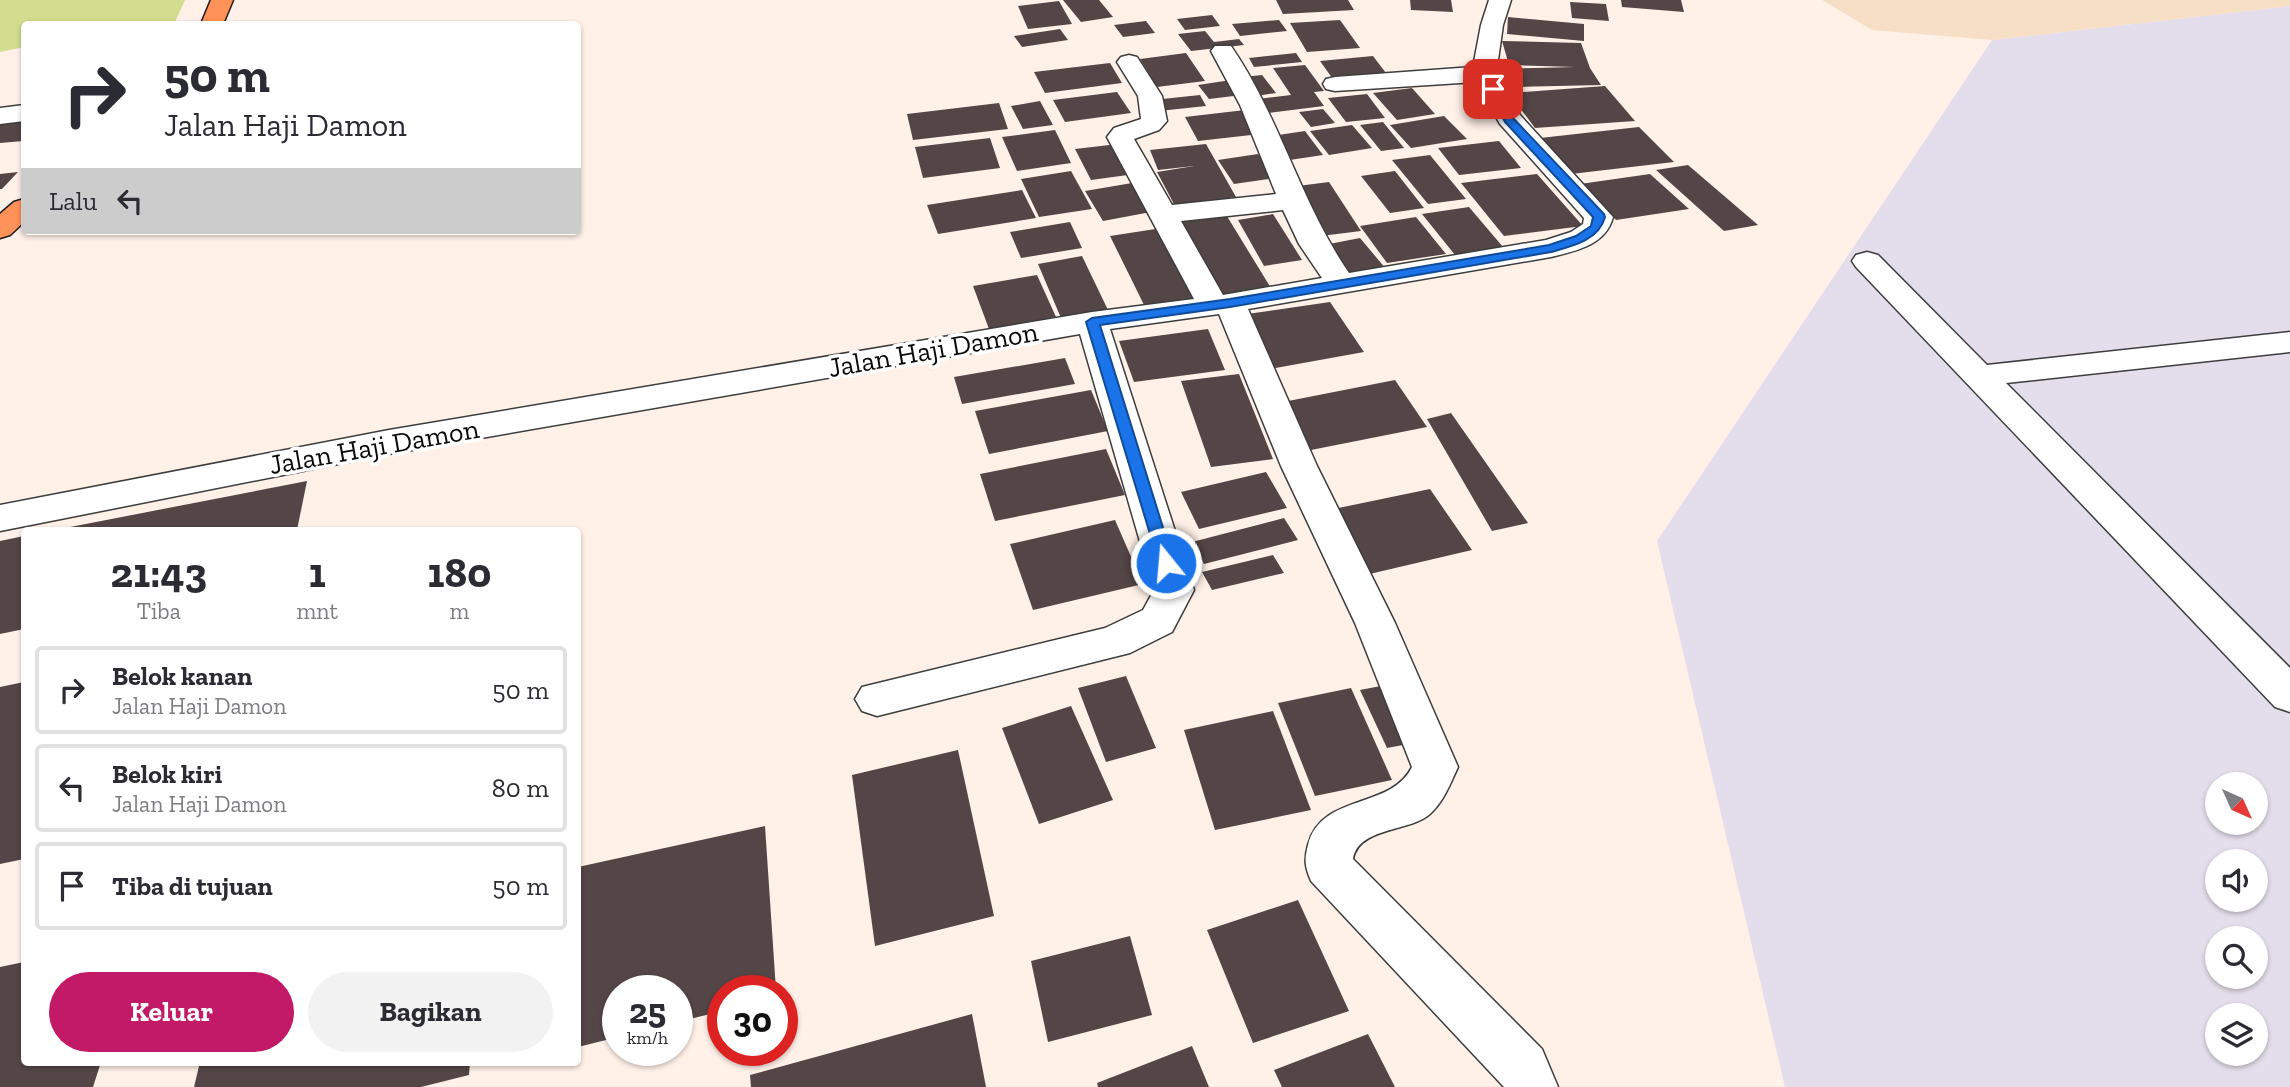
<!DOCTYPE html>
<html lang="id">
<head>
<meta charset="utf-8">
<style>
  body { margin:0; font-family:"Zilla Slab",serif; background:#f2f2f3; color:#2b2b33; height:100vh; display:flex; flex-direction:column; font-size:26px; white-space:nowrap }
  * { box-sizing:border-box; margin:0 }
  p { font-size:23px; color:#7c7c81 }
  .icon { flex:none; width:38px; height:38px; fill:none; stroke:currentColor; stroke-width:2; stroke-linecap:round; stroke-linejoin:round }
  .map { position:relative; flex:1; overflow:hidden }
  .side { position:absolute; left:21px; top:527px; width:560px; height:539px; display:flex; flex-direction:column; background:#fff; border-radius:7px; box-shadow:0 2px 5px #0004 }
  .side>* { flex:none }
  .hud { position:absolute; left:21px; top:21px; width:560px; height:214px; border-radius:7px; box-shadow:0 2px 5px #0004; background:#fff; color:#2b2b33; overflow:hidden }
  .needle { width:46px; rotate:135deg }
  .controls { position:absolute; left:2205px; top:772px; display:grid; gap:14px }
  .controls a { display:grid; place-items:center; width:63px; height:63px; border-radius:50%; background:#fff; box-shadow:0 2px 5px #0004; font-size:35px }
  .speed { position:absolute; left:602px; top:975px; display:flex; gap:14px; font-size:35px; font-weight:700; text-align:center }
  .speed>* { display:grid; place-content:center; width:91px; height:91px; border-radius:50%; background:#fff; box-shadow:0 2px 5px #0004; line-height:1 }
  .speed small { font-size:18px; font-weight:400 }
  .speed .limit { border:10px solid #d22; background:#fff; color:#111 }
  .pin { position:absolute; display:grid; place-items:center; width:60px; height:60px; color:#fff; margin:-30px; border-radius:14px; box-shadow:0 4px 10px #0006 }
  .me { position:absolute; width:77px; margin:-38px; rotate:343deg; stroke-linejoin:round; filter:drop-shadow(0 0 5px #0008) }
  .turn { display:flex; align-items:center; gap:24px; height:147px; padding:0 28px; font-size:32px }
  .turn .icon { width:91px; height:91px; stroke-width:2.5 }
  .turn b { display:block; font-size:49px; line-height:60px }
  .then { display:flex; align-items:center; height:66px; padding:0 28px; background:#0003; gap:14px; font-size:26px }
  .eta { display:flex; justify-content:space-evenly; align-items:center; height:119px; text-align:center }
  .eta b { font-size:42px; font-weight:700; line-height:49px }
  .cta { display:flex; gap:14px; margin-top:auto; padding:14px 28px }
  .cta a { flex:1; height:80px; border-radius:42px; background:#c31a67; color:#fff; font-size:28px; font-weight:700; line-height:80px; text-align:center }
  .cta a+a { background:#f2f2f3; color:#2b2b33 }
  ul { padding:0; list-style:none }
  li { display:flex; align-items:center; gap:21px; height:88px; margin:0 14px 10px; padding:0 14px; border:4px solid #e1e1e2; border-radius:7px }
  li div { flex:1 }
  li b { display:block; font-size:26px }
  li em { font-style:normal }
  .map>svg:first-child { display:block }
  .industrial { fill:#e4ddeb; fill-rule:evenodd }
  .farmland { fill:#f7dfc6 }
  .forest { fill:#d2dd8d }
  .building { fill:#544646 }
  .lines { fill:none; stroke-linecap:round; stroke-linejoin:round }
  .minor-casing { stroke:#3d3d3d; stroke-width:3 }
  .major-casing { stroke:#1b1b1b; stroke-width:3 }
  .minor { fill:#fff; fill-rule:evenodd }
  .major { fill:#ff9258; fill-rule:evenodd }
  .route { fill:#1a73e8; stroke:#114b97; stroke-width:2 }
  .labels { text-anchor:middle; stroke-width:7; stroke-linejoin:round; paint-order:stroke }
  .street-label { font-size:28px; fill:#0a0a0a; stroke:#fff }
</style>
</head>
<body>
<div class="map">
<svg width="2290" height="1087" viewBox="0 0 2290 1087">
  <rect width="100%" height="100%" fill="#fff1e8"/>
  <path class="industrial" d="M2290,6V1087H1785L1657,541L1992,40ZM2217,784H2256V822H2217ZM2217,861H2256V900H2217ZM2217,938H2256V976H2217ZM2217,1015H2256V1054H2217Z"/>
  <polygon class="farmland" points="1822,0 2290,0 2290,6 1992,40 1872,30"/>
  <polygon class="forest" points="0,0 185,0 175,22 162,24 24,24 24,47 0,52"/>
  <g class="building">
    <polygon points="1063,0 1099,0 1113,17 1081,22"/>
    <polygon points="1276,0 1348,0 1354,10 1283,14"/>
    <polygon points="1410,0 1451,0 1453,12 1411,10"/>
    <polygon points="1621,0 1681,0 1684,12 1622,7"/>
    <polygon points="1059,1 1072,24 1028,29 1018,6"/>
    <polygon points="1570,2 1606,4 1609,21 1572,18"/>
    <polygon points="1212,15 1220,26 1185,30 1177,19"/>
    <polygon points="1508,17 1584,24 1584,41 1507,34"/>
    <polygon points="1279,20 1287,31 1240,36 1232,24"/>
    <polygon points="1340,20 1360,48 1307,52 1290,23"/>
    <polygon points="1146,21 1155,33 1123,37 1114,25"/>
    <polygon points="1060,29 1068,40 1022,47 1014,36"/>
    <polygon points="1205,31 1214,42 1239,39 1244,45 1191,51 1178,34"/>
    <polygon points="1502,41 1581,43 1590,68 1601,85 1509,87 1500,69 1575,67 1509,65"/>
    <polygon points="1186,53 1205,81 1157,87 1140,59"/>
    <polygon points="1296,53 1302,62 1254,67 1249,58"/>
    <polygon points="1373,56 1389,77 1335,82 1320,61"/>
    <polygon points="1110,63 1122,83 1045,93 1034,72"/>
    <polygon points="1305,65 1324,91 1314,92 1324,106 1267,113 1258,99 1291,95 1273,68"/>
    <polygon points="1262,75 1276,93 1256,96 1243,77"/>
    <polygon points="1231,80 1242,95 1209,99 1198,85"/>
    <polygon points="1605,86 1635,121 1535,128 1509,93"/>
    <polygon points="1412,88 1435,114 1397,120 1373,93"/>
    <polygon points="1117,92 1131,113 1065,122 1053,100"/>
    <polygon points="1367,94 1385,118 1346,122 1328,98"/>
    <polygon points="1200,95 1206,106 1159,111 1153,100"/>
    <polygon points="1040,101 1053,125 1023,129 1011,106"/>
    <polygon points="999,103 1008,129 913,140 907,114"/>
    <polygon points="1323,109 1335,123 1311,127 1299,112"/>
    <polygon points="1245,110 1260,134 1198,141 1185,117"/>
    <polygon points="1444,116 1467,139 1411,148 1390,125"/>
    <polygon points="24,117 23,141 0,143 0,119"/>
    <polygon points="1383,122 1404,148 1381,151 1360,125"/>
    <polygon points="1352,125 1372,148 1329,155 1310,131"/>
    <polygon points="1639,127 1674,162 1571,174 1540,138"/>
    <polygon points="1055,130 1071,163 1017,171 1002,137"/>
    <polygon points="1305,131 1323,155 1283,161 1265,137"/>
    <polygon points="990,138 1000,168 923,178 915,147"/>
    <polygon points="1499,141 1521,168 1459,175 1438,148"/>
    <polygon points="1118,144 1135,174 1091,180 1075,149"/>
    <polygon points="1206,144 1236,197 1175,206 1157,172 1194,166 1158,170 1150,150"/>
    <polygon points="1258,154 1275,178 1234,184 1218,160"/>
    <polygon points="1430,155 1466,199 1428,204 1392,160"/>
    <polygon points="1688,165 1758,225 1724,231 1656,170"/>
    <polygon points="1071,171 1092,209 1039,217 1021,179"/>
    <polygon points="1395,171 1424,208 1390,213 1361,176"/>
    <polygon points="18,172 2,189 0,189 0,174"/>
    <polygon points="1537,174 1583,226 1504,236 1461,183"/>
    <polygon points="1650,174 1689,209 1616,220 1580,184"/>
    <polygon points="1329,182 1361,231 1321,236 1290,187"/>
    <polygon points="1132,183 1151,212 1103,221 1085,191"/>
    <polygon points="1022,190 1036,218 938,234 927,205"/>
    <polygon points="1469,207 1503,247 1455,255 1422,214"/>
    <polygon points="1225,213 1274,293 1223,301 1178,219"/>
    <polygon points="1273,214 1302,260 1264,266 1238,220"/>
    <polygon points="1416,217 1446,254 1387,263 1360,226"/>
    <polygon points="1070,222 1082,248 1021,258 1010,232"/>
    <polygon points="1162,228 1204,304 1148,313 1110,236"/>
    <polygon points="1360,238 1386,269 1350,276 1324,245"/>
    <polygon points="1082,256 1108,310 1061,318 1038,264"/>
    <polygon points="1037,275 1056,317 989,329 973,286"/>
    <polygon points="1330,302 1364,352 1264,370 1247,314"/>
    <polygon points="1208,329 1225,370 1134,382 1119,341"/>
    <polygon points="1065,358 1075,384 962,404 954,377"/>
    <polygon points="1239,374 1273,459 1211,467 1181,381"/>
    <polygon points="1395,380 1427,427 1306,451 1278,403"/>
    <polygon points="1091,390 1108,431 989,454 975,411"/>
    <polygon points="1451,413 1528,523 1492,531 1427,419"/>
    <polygon points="1106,449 1125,495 995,521 980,474"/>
    <polygon points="1266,472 1287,508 1199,529 1181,492"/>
    <polygon points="307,481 297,530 60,530 60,529"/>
    <polygon points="1430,489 1472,550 1361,576 1324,511"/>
    <polygon points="1284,518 1298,540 1204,564 1192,542"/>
    <polygon points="1115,520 1143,584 1033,610 1010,544"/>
    <polygon points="24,536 24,629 0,634 0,541"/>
    <polygon points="1273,555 1284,573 1212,590 1202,572"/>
    <polygon points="1126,676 1156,748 1106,762 1078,688"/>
    <polygon points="24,682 24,859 0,864 0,687"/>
    <polygon points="1391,684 1419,742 1387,748 1360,690"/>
    <polygon points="1351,688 1392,780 1315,796 1278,703"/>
    <polygon points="1071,706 1113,800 1039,824 1002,728"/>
    <polygon points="1273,711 1311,810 1215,830 1184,730"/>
    <polygon points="958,750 994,916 875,946 852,775"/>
    <polygon points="765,826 776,990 723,990 723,1011 677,1022 677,990 618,990 618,1037 578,1047 578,867"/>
    <polygon points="1298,900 1349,1011 1253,1043 1207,930"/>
    <polygon points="1130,936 1152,1015 1048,1042 1031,961"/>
    <polygon points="24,962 24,1062 101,1062 93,1087 0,1087 0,967"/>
    <polygon points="972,1014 986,1087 751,1087 750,1075"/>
    <polygon points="1368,1034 1395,1087 1282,1087 1274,1070"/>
    <polygon points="1192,1046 1209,1087 1098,1087 1097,1083"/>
    <polygon points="200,1062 470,1062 469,1075 421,1087 194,1087"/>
  </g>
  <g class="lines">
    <g class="minor-casing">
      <g id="minor">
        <path d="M1489,0H1511L1503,25L1496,74L1520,115L1613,217C1606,245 1576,251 1551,257L1248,309L1317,466L1395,623L1458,767C1450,784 1444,801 1430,814C1410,832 1358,827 1353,859L1542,1049L1558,1087H1504L1311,881C1305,867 1304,860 1308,845C1321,793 1391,810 1412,767L1355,623L1281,466L1219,314L1110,329L1194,590L1172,632L1130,653L877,716L862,711L855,699L862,687L1105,628L1143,610L1154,590L1080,334L389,454L0,531V505L389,430L1092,312L1194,299L1107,137L1114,128L1141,119L1138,96L1117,62L1121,57L1129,55L1137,57L1162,96L1167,121L1159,130L1134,139L1172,205L1276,194L1240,105L1211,51L1215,46H1231C1280,117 1300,202 1349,273L1546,240L1571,232L1583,224L1584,218L1500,124L1476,82L1335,91L1326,89L1323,84L1326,79L1335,77L1473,67L1481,25ZM1283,210L1299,244L1322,278L1223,295L1181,221Z"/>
        <polygon points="24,105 24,121 0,124 0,108"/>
        <polygon points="1867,252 1878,255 1987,365 2290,332 2290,352 2006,383 2290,668 2290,712 2275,707 1856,267 1852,261 1856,255"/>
      </g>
    </g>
    <g class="major-casing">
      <g id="major">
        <polygon points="211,0 233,0 223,24 201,24"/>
        <polygon points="24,199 24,222 10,235 0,238 0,214 14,202"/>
      </g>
    </g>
    <use href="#minor" class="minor"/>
    <use href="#major" class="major"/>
  </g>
  <path class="route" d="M1489,87H1497L1513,118L1604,214L1605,217C1599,240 1573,246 1551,252L1230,307L1100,325L1174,563L1166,569L1160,567L1086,322L1092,318L1230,299L1549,245L1576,236L1591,226L1593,217L1505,122L1488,89Z"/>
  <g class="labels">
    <g class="street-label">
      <text transform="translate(933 349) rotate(-10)" y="10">Jalan Haji Damon</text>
      <text transform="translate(374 446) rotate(-10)" y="10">Jalan Haji Damon</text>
    </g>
  </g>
</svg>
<div class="controls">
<a><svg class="needle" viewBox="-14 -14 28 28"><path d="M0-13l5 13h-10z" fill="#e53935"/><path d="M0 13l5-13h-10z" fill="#7c7c81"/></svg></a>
<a><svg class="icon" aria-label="sound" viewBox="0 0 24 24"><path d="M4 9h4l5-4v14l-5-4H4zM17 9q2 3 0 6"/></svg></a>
<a><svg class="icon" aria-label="search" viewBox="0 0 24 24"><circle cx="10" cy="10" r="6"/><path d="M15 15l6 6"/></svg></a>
<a><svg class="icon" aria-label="layers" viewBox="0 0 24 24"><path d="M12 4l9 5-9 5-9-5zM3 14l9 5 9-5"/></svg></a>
</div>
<div class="speed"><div>25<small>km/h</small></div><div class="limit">30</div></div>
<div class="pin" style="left:1493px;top:89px;background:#d93025"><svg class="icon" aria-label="arrive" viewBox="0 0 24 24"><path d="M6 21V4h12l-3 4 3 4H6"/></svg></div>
<svg class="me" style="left:1166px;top:563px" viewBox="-20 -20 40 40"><circle r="17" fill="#1a73e8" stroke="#fff" stroke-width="3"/><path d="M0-11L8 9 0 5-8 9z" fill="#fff"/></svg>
<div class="hud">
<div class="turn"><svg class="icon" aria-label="right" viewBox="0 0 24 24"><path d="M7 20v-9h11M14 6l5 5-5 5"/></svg><div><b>50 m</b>Jalan Haji Damon</div></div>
<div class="then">Lalu<svg class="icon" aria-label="left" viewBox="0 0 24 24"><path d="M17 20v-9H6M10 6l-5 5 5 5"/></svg></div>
</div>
<section class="side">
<div class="eta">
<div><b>21:43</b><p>Tiba</p></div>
<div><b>1</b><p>mnt</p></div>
<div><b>180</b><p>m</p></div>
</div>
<ul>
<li><svg class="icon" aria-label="right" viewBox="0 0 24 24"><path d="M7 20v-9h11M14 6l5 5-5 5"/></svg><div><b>Belok kanan</b><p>Jalan Haji Damon</p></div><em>50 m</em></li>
<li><svg class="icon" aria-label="left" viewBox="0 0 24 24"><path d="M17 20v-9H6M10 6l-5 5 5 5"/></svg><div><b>Belok kiri</b><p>Jalan Haji Damon</p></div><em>80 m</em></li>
<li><svg class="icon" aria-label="arrive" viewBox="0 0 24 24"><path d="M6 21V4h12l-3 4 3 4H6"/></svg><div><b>Tiba di tujuan</b></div><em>50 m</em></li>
</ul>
<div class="cta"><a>Keluar</a><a>Bagikan</a></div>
</section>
</div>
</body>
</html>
